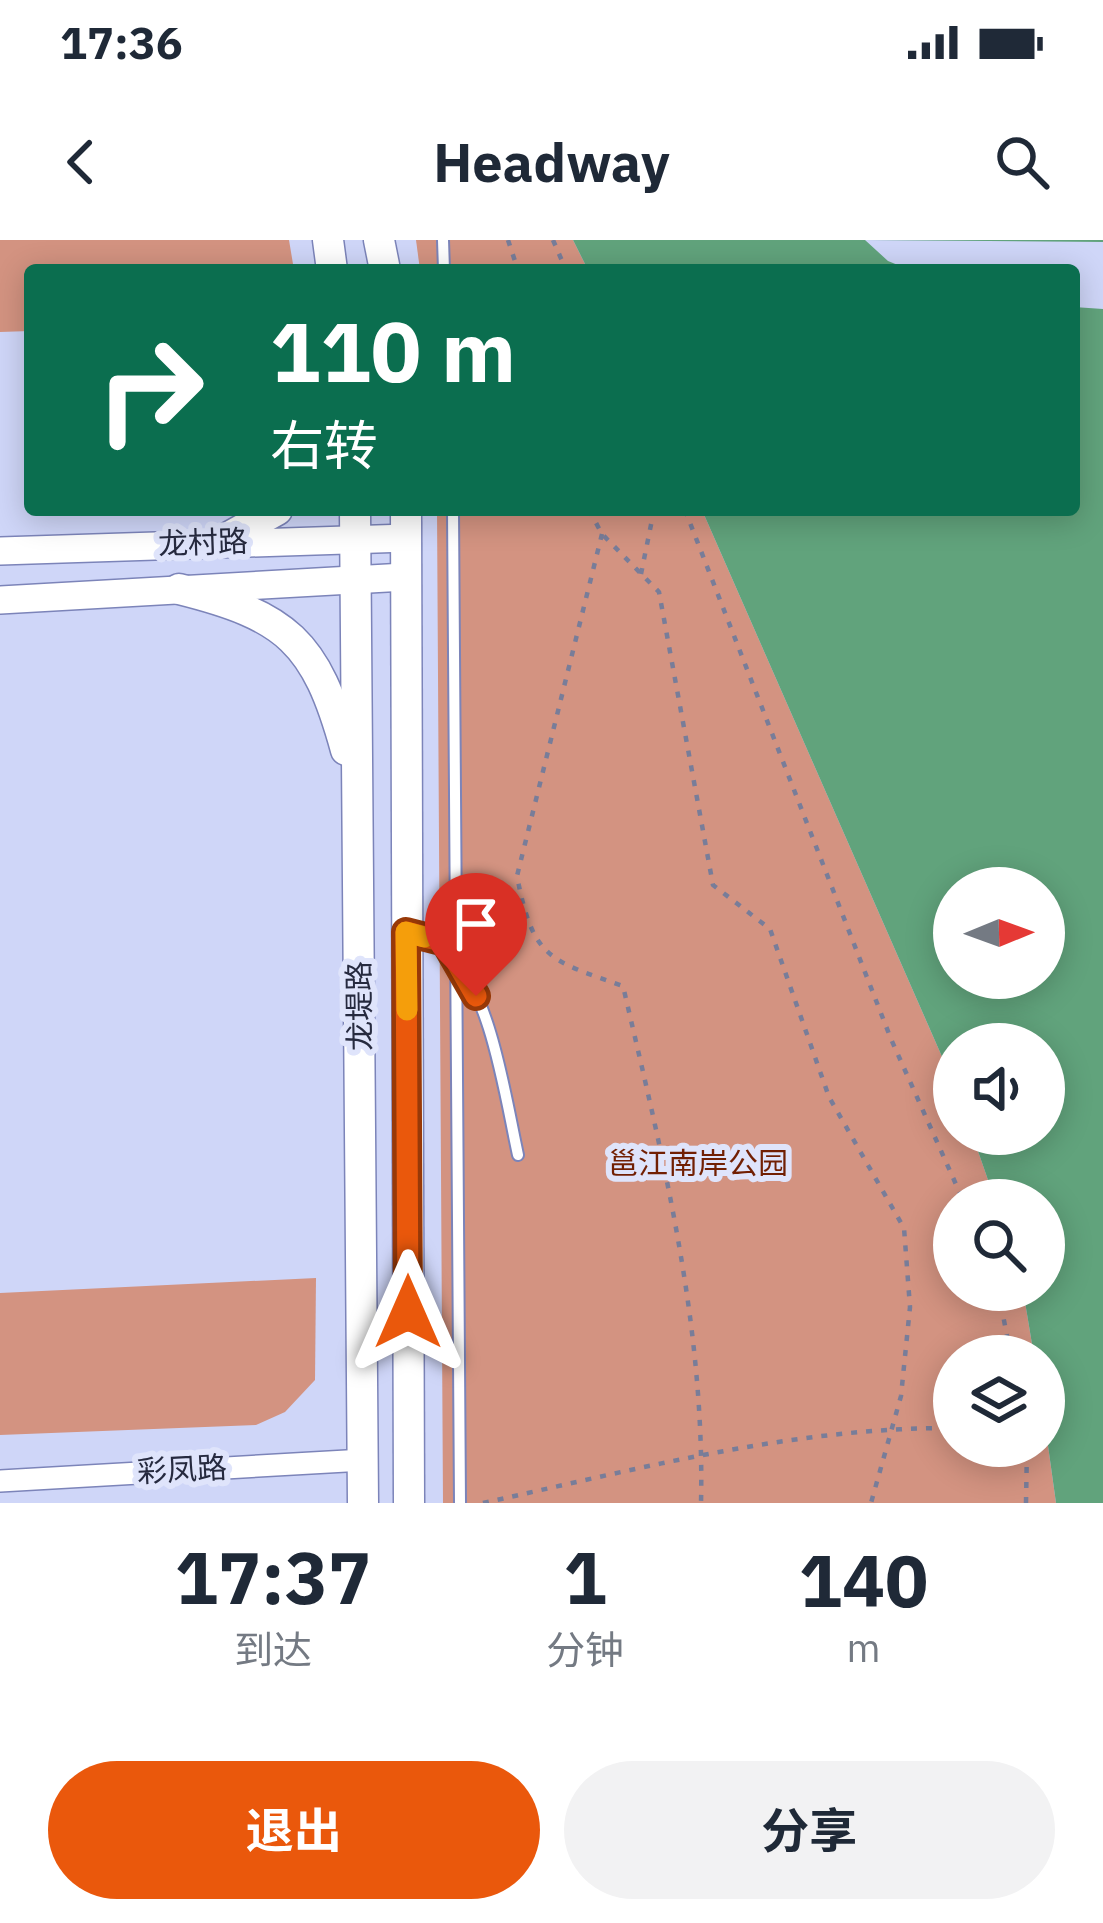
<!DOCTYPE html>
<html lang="zh">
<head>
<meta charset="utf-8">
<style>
  body { margin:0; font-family:"IBM Plex Sans","Noto Sans SC",sans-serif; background:#f2f2f3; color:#1f2937; height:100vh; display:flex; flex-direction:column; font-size:45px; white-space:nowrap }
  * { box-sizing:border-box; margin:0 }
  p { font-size:39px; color:#747a83 }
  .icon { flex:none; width:66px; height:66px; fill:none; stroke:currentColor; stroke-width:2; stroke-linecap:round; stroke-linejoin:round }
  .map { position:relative; height:1263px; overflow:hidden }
  .sheet { display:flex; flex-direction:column; background:#fff; flex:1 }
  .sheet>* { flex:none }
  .guide { position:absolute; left:24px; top:24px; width:1056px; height:252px; border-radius:12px; box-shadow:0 6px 30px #0003; background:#0b6e4f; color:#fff; overflow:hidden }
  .needle { width:78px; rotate:89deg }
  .fabs { position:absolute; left:933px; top:627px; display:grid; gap:24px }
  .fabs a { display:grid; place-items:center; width:132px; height:132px; border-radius:50%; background:#fff; box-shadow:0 6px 30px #0003; font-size:60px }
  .pin { position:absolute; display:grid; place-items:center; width:102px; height:102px; color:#fff; margin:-123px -51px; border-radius:50% 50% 50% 0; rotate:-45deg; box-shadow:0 0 12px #0007 }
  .pin .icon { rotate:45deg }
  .me { position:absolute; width:132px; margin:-66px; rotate:0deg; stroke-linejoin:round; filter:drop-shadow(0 0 9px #0008) }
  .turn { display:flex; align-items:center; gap:42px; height:252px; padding:0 48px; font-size:54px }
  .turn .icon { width:156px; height:156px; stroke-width:2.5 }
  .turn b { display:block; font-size:84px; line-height:102px }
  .eta { display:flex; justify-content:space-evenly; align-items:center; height:204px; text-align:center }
  .eta b { font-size:72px; font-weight:700; line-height:84px }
  .action { display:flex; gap:24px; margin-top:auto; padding:24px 48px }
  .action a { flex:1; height:138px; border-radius:72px; background:#ea580c; color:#fff; font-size:48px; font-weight:700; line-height:138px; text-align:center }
  .action a+a { background:#f2f2f3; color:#1f2937 }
  .status { display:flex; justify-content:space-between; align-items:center; height:84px; padding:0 60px; background:#fff; direction:ltr }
  .status svg { height:33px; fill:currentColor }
  header { display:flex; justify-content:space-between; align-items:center; height:156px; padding:0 48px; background:#fff; font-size:54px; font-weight:700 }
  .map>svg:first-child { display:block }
  .green { fill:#d39381 }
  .water { fill:#61a37c; fill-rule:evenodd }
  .pier { fill:#cfd6f8 }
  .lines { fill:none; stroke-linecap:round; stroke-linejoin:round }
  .service-casing { stroke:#7c84b9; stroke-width:14 }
  .minor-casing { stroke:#7c84b9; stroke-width:24 }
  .tertiary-casing { stroke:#7c84b9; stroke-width:30 }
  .secondary-casing { stroke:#7c84b9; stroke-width:33 }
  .path { stroke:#787d99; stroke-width:4.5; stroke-dasharray:6 9; stroke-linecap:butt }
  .service { stroke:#fff; stroke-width:10 }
  .minor { stroke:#fff; stroke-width:21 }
  .tertiary { stroke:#fff; stroke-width:27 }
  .secondary { stroke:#fff; stroke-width:30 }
  .route-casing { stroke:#983908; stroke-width:30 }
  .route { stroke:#ea580c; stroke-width:21 }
  .slow { stroke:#f59e0b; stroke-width:21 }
  .labels { text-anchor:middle; stroke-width:12; stroke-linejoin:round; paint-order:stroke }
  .street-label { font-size:30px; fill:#262a3f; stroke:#dfe4fb }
  .park-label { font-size:30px; fill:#711f03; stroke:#dfe4fb }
</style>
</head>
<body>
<div class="status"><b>17:36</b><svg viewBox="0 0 49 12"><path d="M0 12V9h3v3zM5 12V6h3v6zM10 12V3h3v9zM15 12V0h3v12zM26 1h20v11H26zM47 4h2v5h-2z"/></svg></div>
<header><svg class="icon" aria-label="back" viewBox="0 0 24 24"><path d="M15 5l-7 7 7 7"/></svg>Headway<svg class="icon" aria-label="search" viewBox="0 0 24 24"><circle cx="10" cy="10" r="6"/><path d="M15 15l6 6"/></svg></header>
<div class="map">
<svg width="1103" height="1263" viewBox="0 0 1103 1263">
  <rect width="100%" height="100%" fill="#cfd6f8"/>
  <g class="green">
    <polygon points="0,0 289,0 294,30 30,30 30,91 0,92"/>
    <polygon points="416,0 573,0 588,30 420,30"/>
    <polygon points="437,270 702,270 954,844 954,894 972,894 995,960 954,960 954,1050 1023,1050 1034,1116 954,1116 954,1206 1044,1206 1044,1177 1056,1263 443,1263"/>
    <polygon points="316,1038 315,1140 285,1172 256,1185 0,1195 0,1053"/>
  </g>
  <path class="water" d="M573,0H1103V1263H1056L1044,1177V1116H1034L1023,1050H1044V960H995L972,894H1044V804H954V844L702,270H1074V30H588ZM954,648H1044V738H954Z"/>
  <polygon class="pier" points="865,0 1103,2 1103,69 1074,67 1074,30 910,30 888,21"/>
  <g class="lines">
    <g class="service-casing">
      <g id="service">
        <polyline points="443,0 444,30"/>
        <polyline points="453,270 460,1263"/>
        <path d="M410,693L445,702C492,759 503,845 518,915"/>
      </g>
    </g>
    <g class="minor-casing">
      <polyline id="minor" points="0,1241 364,1220"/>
    </g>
    <g class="tertiary-casing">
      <g id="tertiary">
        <polyline points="0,311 407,298"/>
        <polyline points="0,360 405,337"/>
      </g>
    </g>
    <g class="secondary-casing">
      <g id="secondary">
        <polyline points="328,0 332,30"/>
        <polyline points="379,0 385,30"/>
        <polyline points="355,270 363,1263"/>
        <polyline points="406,270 409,1263"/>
        <polyline points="220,302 277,270"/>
        <path d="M179,349C287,376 316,401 346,510"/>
      </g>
    </g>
    <g class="path">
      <polyline points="508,0 518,30"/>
      <polyline points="553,0 566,30"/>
      <polyline points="589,270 602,294 659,352 713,645 770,689 829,857 904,988 910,1067 901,1156 871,1263"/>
      <polyline points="685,270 891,799 963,960"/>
      <path d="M602,294L517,636C533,719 549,720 623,746C663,918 705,1085 701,1263"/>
      <polyline points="641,334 654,270"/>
      <polyline points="998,1050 1011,1116"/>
      <path d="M483,1263C638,1229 795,1187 954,1188"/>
      <polyline points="1026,1263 1027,1206"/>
    </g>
    <use href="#service" class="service"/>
    <use href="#minor" class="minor"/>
    <use href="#tertiary" class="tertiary"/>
    <use href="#secondary" class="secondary"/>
  </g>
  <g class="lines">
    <g class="route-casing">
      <polyline id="route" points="408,1072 406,692 445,702 476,756"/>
    </g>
    <use href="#route" class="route"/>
    <polyline class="slow" points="407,770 406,692 424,697"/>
  </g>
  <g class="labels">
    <g class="street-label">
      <text transform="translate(203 303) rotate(-2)" y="10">龙村路</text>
      <text transform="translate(360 766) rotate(-91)" y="10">龙堤路</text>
      <text transform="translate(182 1230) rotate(-3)" y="10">彩凤路</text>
    </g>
    <g class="park-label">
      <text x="698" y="934">邕江南岸公园</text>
    </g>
  </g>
</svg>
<div class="fabs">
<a><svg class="needle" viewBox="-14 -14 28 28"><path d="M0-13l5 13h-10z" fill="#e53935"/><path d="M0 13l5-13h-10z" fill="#747a83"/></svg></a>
<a><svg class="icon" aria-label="sound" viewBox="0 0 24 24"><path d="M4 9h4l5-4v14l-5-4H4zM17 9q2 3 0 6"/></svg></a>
<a><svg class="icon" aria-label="search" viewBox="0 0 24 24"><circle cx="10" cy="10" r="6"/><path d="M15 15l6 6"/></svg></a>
<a><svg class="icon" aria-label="layers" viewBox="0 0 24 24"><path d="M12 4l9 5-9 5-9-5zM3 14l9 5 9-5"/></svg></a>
</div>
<div class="pin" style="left:476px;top:756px;background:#d93025"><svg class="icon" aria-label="arrive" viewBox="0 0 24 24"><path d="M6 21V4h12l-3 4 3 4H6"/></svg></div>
<svg class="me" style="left:408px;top:1072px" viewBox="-20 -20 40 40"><path d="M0-17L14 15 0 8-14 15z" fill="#ea580c" stroke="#fff" stroke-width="4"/></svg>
<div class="guide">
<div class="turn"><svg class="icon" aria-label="right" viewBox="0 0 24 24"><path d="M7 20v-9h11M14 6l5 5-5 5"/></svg><div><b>110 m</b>右转</div></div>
</div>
</div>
<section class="sheet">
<div class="eta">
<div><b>17:37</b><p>到达</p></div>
<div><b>1</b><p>分钟</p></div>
<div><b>140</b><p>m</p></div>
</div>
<div class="action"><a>退出</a><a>分享</a></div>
</section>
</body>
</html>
